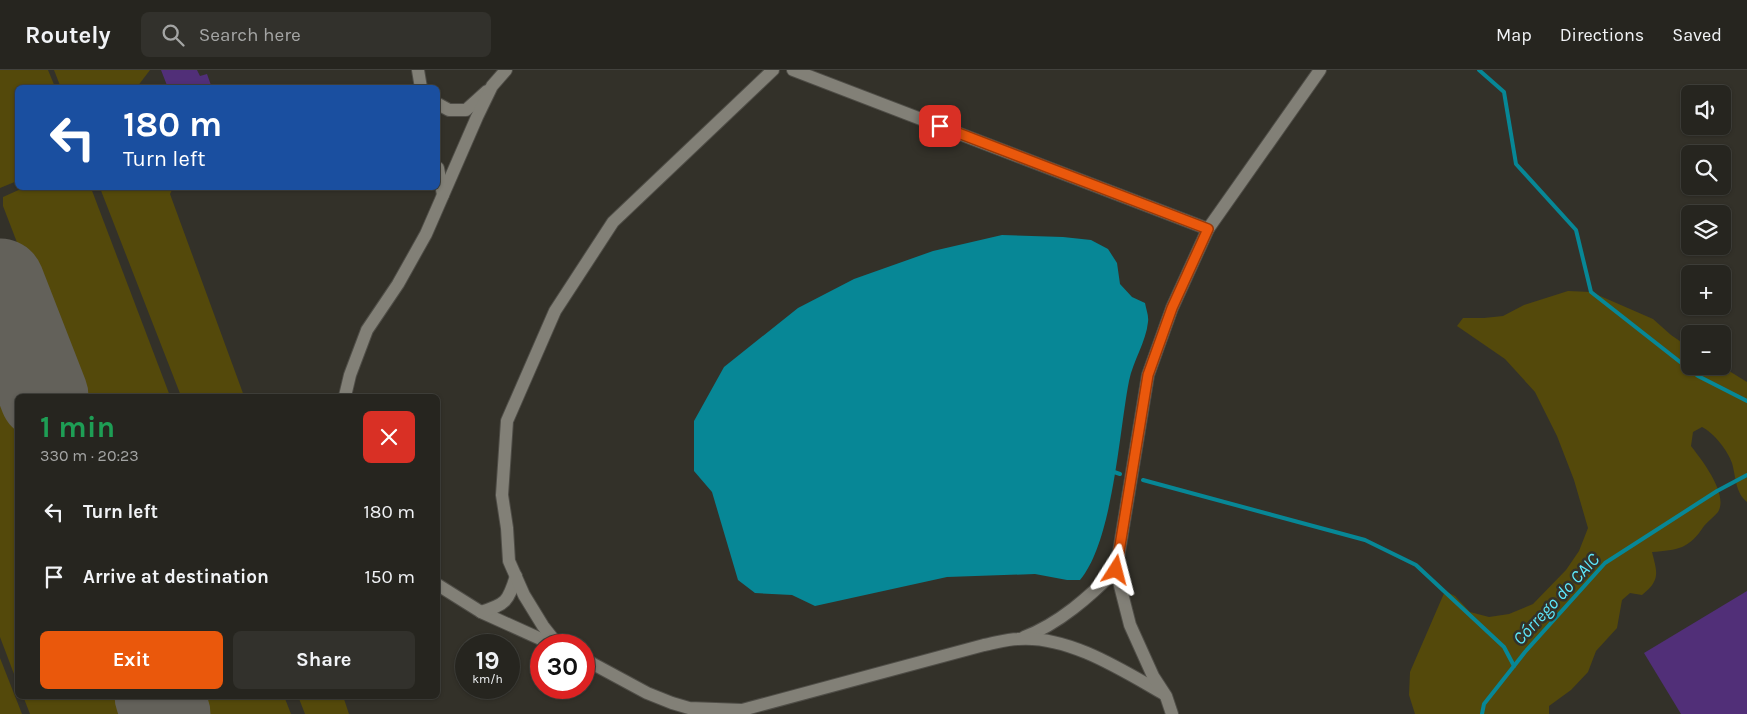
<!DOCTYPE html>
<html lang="en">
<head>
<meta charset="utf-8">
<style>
  body { margin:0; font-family:Karla,sans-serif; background:#32312c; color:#f1f3f6; height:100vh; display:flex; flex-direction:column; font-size:19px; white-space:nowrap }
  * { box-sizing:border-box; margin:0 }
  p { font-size:16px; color:#a4a5a4 }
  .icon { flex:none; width:28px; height:28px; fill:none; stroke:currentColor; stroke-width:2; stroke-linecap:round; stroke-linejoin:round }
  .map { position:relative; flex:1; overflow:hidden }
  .drawer { position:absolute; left:15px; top:324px; width:425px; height:305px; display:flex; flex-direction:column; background:#26251f; border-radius:8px; box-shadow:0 1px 4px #0004,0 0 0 1px #42423d }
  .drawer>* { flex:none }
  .top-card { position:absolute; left:15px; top:15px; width:425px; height:105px; border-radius:8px; box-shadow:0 1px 4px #0004,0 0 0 1px #42423d; background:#1a4fa0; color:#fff; overflow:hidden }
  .fabs { position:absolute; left:1681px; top:15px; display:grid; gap:10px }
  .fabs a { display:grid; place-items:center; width:50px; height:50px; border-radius:8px; background:#26251f; box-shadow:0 1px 4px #0004,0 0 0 1px #42423d; font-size:25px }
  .speed { position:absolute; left:455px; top:564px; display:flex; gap:10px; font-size:25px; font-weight:700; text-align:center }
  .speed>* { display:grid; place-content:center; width:65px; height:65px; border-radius:50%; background:#26251f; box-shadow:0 1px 4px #0004,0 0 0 1px #42423d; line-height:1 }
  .speed small { font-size:12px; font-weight:400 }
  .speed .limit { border:8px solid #d22; background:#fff; color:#111 }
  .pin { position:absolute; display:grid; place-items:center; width:42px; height:42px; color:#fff; margin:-21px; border-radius:10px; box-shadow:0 2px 8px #0006 }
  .me { position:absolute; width:55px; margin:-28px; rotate:9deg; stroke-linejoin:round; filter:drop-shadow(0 0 4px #0008) }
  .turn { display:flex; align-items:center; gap:18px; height:105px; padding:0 25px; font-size:22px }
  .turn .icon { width:65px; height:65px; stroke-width:2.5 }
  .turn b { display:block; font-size:35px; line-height:42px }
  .round { display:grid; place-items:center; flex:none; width:52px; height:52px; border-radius:8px; background:#32312c }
  .summary { display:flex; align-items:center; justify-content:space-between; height:85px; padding:0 25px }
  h1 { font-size:30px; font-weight:700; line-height:38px; color:#1e9e55 }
  .primary-button { display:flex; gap:10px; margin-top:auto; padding:10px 25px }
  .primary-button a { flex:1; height:58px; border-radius:8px; background:#ea580c; color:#fff; font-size:20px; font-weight:700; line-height:58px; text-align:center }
  .primary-button a+a { background:#32312c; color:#f1f3f6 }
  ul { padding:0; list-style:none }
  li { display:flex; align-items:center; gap:15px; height:65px; padding:0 25px }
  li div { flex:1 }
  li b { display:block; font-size:19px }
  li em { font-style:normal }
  header { display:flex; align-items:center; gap:30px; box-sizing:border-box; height:70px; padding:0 25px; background:#26251f; border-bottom:1px solid #42423d }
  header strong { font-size:24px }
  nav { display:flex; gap:28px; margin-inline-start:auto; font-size:18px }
  .search { width:350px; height:45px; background:#32312c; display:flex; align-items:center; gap:12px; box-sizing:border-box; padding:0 18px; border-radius:8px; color:#a4a5a4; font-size:19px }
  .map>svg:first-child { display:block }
  .green { fill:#54490b }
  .water { fill:#078796 }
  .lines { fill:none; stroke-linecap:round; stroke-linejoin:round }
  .stream { stroke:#078796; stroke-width:4 }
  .taxiway { stroke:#63615a; stroke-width:35 }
  .runway { stroke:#63615a; stroke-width:89 }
  .building { fill:#512f78 }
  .minor-casing { stroke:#4f4d47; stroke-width:14 }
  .minor { stroke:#828077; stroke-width:12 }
  .route-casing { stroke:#983908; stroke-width:12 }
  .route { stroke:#ea580c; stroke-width:9 }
  .labels { text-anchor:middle; stroke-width:5; stroke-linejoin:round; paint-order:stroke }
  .water-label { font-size:18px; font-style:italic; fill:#5de7fb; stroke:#333129 }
</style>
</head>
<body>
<header>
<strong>Routely</strong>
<div class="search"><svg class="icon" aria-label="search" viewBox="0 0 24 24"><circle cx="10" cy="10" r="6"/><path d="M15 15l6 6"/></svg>Search here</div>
<nav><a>Map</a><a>Directions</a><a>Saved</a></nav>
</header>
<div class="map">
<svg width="1747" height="644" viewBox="0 0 1747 644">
  <rect width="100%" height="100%" fill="#333129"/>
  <g class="green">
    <polygon points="0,0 48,0 55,17 18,18 17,111 0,118"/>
    <polygon points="54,0 150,0 137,17 61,18"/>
    <polygon points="23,118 91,118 170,326 76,326 3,136 3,127"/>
    <polygon points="100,118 173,118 170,124 244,326 181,326"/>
    <path d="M1568,221L1591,222L1653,249L1671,265L1690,278V296H1721L1747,312V432C1735,422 1736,407 1732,393C1728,381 1714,363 1702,357L1693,362L1691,376C1701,389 1729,424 1718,442C1714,447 1708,451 1704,456C1689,479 1678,480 1652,482C1657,502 1661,510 1642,525L1630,523L1622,530L1617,558L1596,581L1588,602L1571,620L1549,636V644H1415L1409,625L1410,602L1445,521L1455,526L1470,542L1489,547L1509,544L1533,534L1566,500L1579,481L1588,458L1574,410L1557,366L1535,322L1505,289L1457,256L1463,248H1484L1503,246L1524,235Z"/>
    <polygon points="0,302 17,347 17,612 0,567"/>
    <polygon points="0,588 22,644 0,644"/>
    <polygon points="23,626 126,626 132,644 30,644"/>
    <polygon points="192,626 284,626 291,644 199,644"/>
    <polygon points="298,626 343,626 349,644 305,644"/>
  </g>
  <path class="water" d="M1002,165L1063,167L1091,170L1108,179L1117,193L1120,214L1132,227L1145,233C1146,239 1149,246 1148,252C1146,272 1133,291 1129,311C1119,362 1113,471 1080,510H1067L1035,504L947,507L815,536L792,525L755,523L738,510L712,422L694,401V351L724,297L798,238L854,209L933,181Z"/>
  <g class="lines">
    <g class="stream">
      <polyline points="1479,0 1504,22 1516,94 1576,160 1591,222 1698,306 1747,331"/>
      <polyline points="1114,402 1120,404"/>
      <polyline points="1143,410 1365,470 1416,495 1504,577 1514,596"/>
      <polyline points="1482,644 1484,634 1525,582 1605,493 1717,421 1747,405"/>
    </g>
    <polyline class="taxiway" points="0,265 16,276 33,298"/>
    <g class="runway">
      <polyline points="0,213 44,326"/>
      <polyline points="159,626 166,644"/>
    </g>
  </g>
  <g class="building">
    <polygon points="161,0 197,0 200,6 207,4 212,18 168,18"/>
    <polygon points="1747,521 1747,644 1681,644 1644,583"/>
  </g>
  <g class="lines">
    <g class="minor-casing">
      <g id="minor">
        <polyline points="418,0 421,18"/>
        <polyline points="793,0 1208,159"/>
        <polyline points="438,34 449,40 466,40 487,21"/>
        <polyline points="438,98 443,125"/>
        <polyline points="345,326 350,305 367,260 398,214 426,164 477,47 492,16 506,0"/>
        <polyline points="438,515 481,542 554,575"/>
        <path d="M481,542C506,534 508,532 516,506"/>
        <path d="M1024,567C1059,554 1090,526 1116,500"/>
        <polyline points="558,575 543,556 524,525 509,491 507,458 502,425 507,351 555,241 613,152 773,0"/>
        <path d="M584,589L647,623L672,633L689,638L742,640L984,575C995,573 1007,569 1018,569C1068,565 1122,600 1164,624"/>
        <polyline points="1172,644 1166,626 1153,606 1130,555 1116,500 1148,305 1172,238 1208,159 1320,0"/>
      </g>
    </g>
    <use href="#minor" class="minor"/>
  </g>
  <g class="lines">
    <g class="route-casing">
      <polyline id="route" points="940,56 1208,159 1172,238 1148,305 1116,500"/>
    </g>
    <use href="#route" class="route"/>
  </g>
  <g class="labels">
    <g class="water-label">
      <text transform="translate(1556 529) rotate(-47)" y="6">Córrego do CAIC</text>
    </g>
  </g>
</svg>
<div class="fabs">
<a><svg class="icon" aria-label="sound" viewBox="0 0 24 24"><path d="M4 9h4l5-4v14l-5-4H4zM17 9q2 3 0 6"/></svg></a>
<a><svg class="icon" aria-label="search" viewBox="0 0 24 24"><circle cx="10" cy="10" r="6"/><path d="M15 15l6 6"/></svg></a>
<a><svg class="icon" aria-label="layers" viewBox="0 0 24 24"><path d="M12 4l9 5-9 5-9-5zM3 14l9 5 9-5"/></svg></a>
<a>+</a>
<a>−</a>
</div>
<div class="speed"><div>19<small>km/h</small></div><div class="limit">30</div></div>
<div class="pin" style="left:940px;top:56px;background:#d93025"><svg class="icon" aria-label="arrive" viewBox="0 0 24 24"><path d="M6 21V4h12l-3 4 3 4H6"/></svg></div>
<svg class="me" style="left:1116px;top:500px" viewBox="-20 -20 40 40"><path d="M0-17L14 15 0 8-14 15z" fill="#ea580c" stroke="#fff" stroke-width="4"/></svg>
<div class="top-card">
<div class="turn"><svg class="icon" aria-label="left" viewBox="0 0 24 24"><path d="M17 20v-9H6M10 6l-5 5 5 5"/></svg><div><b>180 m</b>Turn left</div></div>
</div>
<section class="drawer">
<div class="summary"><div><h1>1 min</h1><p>330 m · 20:23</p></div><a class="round" style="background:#d93025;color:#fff"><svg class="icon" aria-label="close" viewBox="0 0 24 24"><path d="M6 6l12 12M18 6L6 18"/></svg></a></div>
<ul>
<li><svg class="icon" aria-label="left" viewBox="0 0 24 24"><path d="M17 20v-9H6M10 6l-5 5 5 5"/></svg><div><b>Turn left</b></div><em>180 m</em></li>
<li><svg class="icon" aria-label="arrive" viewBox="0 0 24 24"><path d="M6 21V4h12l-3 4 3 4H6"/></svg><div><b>Arrive at destination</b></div><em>150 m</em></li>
</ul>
<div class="primary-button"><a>Exit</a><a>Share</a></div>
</section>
</div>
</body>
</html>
